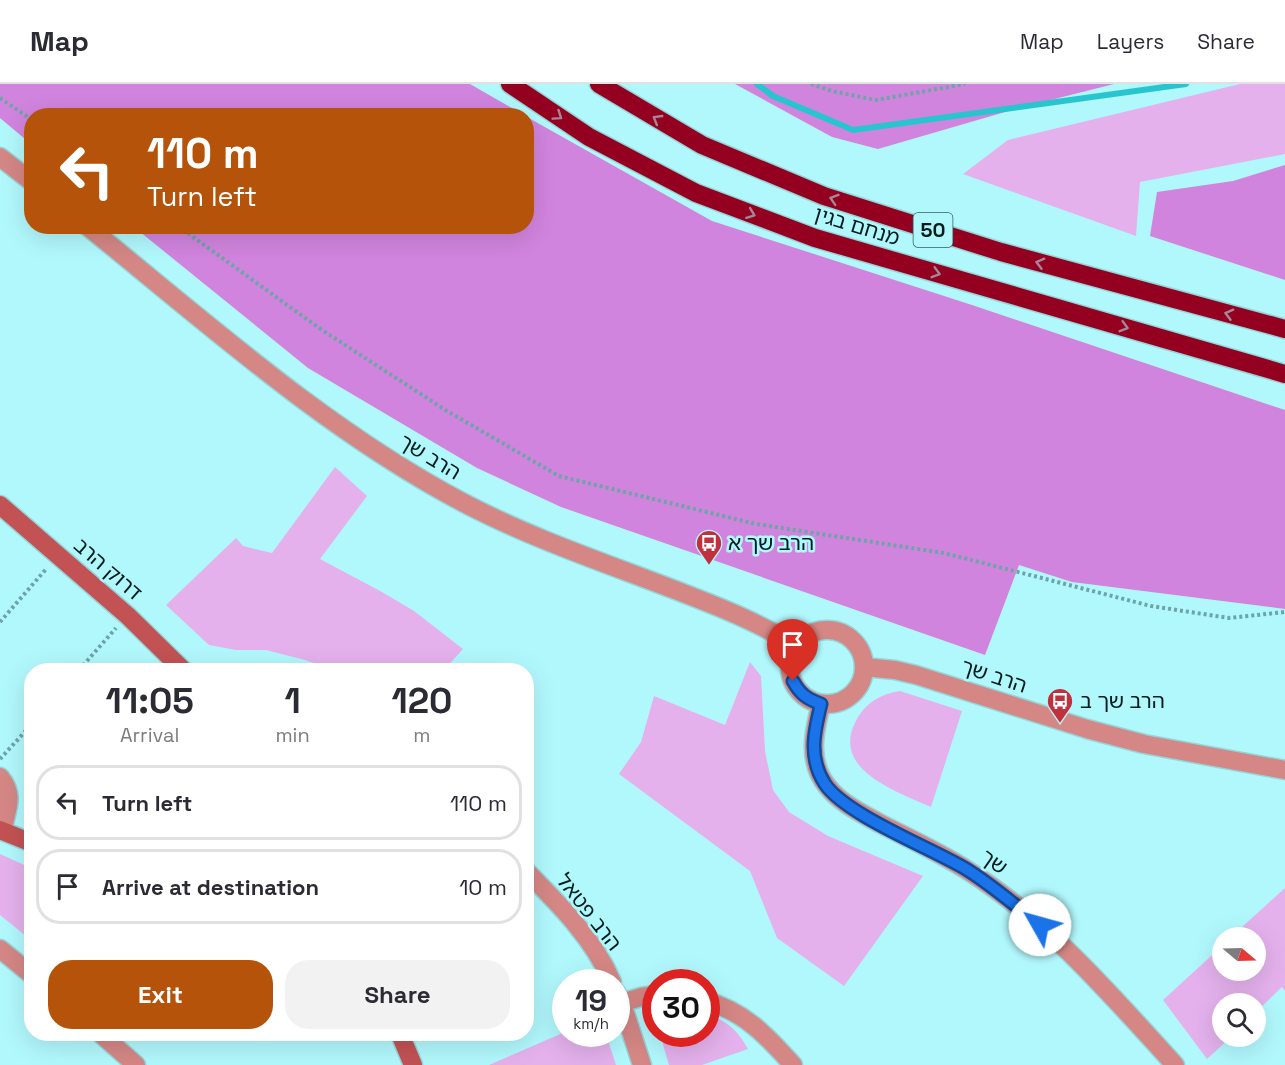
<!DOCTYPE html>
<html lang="en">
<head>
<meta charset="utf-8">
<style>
  body { margin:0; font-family:"Space Grotesk","Noto Sans Hebrew",sans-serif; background:#f2f2f3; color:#2b2b33; height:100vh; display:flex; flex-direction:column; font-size:22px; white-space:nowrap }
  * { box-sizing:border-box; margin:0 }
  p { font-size:20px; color:#7c7c81 }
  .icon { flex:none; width:33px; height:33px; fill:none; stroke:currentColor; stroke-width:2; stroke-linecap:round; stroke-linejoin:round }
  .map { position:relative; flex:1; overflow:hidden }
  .drawer { position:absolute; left:24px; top:579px; width:510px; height:378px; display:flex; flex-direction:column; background:#fff; border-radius:24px; box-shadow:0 6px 24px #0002 }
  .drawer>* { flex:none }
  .hud { position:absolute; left:24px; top:24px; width:510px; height:126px; border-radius:24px; box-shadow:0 6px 24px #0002; background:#b45309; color:#fff; overflow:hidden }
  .needle { width:39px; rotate:109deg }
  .tools { position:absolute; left:1212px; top:843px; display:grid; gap:12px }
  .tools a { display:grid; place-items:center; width:54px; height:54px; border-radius:50%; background:#fff; box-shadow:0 6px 24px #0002; font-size:30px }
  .speed { position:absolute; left:552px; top:885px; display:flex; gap:12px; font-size:30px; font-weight:700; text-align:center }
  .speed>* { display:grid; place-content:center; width:78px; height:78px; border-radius:50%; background:#fff; box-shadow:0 6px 24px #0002; line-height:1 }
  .speed small { font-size:15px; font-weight:400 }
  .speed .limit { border:9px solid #d22; background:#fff; color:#111 }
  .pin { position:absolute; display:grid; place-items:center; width:51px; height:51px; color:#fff; margin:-62px -26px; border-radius:50% 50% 50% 0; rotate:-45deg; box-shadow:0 0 6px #0007 }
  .pin .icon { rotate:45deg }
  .me { position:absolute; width:66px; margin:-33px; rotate:308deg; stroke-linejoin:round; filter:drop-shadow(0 0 4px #0008) }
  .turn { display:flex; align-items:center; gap:21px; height:126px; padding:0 24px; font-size:27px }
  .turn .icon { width:78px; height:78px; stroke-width:2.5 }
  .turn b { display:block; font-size:42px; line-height:51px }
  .eta { display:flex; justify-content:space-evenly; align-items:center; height:102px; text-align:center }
  .eta b { font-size:36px; font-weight:700; line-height:42px }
  .cta { display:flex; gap:12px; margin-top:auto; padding:12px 24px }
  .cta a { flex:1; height:69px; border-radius:24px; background:#b45309; color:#fff; font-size:24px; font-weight:700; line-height:69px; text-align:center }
  .cta a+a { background:#f2f2f3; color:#2b2b33 }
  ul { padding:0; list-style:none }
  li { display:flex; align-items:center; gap:18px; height:75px; margin:0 12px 9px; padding:0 12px; border:3px solid #e1e1e2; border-radius:24px }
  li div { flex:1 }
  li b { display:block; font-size:22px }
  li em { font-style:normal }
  header { display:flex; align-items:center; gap:36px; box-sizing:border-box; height:84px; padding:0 30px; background:#fff; border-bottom:2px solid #e1e1e2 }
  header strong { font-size:28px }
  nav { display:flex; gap:33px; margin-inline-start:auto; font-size:21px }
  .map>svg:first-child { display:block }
  .green { fill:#e4b1ec }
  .forest { fill:#d184de }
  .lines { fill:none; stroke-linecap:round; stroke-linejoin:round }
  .stream { stroke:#29c5cf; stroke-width:6 }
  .street-casing { stroke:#95d5d9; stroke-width:21 }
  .secondary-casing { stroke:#95d5d9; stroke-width:21 }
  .highway-casing { stroke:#95d5d9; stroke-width:21 }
  .path { stroke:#6da4a8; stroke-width:4; stroke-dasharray:3 3; stroke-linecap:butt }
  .street { stroke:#d48785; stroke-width:18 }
  .secondary { stroke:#c25254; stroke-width:18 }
  .highway { stroke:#94001f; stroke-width:18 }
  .oneway { stroke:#a48899 }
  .route-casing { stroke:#114b97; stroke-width:15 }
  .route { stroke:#1a73e8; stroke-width:10 }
  .labels { text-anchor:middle; stroke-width:5; stroke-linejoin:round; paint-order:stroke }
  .shield { fill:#b1f8fd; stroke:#355e61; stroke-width:1.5 }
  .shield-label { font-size:20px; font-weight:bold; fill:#001c1e }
  .street-label { font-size:21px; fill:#001c1e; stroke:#b1f8fd }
  .poi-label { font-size:21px; fill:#001c1e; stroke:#b1f8fd; text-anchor:start }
</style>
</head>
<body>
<header>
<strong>Map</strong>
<nav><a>Map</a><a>Layers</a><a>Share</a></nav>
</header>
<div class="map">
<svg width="1285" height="981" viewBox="0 0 1285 981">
  <rect width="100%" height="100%" fill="#b1f8fd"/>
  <g class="green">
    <polygon points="1240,0 1285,0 1285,70 1140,98 1136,152 963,90 1008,56"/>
    <polygon points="335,383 367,412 320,475 382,508 414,527 463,565 444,586 333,586 305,576 266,566 236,566 209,561 166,521 236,454 243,462 272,469"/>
    <polygon points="750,578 761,592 765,667 773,706 789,728 828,752 923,792 844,902 777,854 750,787 619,690 641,658 654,612 725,641"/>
    <path d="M900,607L962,627L931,723C896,707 827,685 858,633C868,617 882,610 900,607Z"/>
    <polygon points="0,770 31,784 31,856 0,831"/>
    <polygon points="1285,804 1285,907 1282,903 1256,928 1256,920 1222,920 1222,952 1231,953 1207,975 1163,916 1222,862 1222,886 1256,886 1256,854 1231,853"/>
    <path d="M707,929C727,938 737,945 748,965L702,981H669L660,950H706Z"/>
    <polygon points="565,948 606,950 616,981 489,981"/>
  </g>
  <g class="forest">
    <polygon points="0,0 470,0 524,31 32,32 31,60 0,34"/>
    <polygon points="735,0 1114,0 1019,24 878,65 832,53"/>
    <polygon points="527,33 712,137 972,221 1285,326 1285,525 1072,498 1019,481 985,571 561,423 477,384 308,284 134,143 526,142"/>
    <polygon points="1285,81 1285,196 1150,152 1157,108 1233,97"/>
  </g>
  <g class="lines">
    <polyline class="stream" points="757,0 773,12 853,46 1186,0"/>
    <g class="street-casing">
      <g id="street">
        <polyline points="0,73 32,98"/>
        <path d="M87,142C207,239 327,347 464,419C548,463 640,490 728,527C752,537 775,549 797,561"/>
        <circle cx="827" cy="583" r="37"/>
        <polyline points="864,583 895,586 916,591 1087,645 1144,660 1285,686"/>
        <path d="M821,620C814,648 807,677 827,702C840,719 861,729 879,739C908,754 939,768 967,786C1048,837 1111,911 1175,981"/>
        <path d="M0,693C15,711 7,725 2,747"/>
        <path d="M526,787C559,820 594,855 612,898"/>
        <polyline points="0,865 32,891"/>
        <polyline points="616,908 626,932 642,981"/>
        <path d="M706,917C744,927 768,953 793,981"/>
        <polyline points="621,919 641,913 656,911"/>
        <polyline points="101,950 136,981"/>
      </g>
    </g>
    <g class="secondary-casing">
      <g id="secondary">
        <polyline points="0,421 128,532 183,586"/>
        <polyline points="0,746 32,759"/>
        <polyline points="400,950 413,981"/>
      </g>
    </g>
    <g class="highway-casing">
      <g id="highway">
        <polyline points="510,0 589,53 696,109 815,154 1285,290"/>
        <polyline points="599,0 702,61 824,112 1001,168 1285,245"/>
      </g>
    </g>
    <g class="path">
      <polyline points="811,0 832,7 876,16 965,0"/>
      <polyline points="0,14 32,36"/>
      <polyline points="178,142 319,244 447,327 559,392 756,440 944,469 1151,522 1229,534 1285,528"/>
      <polyline points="0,538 47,484"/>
      <polyline points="79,586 116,544"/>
      <polyline points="0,675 32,640"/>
    </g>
    <use href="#street" class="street"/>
    <use href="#secondary" class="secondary"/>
    <use href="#highway" class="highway"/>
  </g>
  <defs><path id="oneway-chevron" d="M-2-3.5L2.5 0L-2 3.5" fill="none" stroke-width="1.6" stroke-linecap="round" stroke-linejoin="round" transform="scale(1.5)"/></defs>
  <g class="oneway">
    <use href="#oneway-chevron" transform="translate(558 32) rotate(34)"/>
    <use href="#oneway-chevron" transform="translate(657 35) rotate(-149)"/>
    <use href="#oneway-chevron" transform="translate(834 115) rotate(-162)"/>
    <use href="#oneway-chevron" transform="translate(751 130) rotate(21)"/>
    <use href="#oneway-chevron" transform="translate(1040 179) rotate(-165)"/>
    <use href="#oneway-chevron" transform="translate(936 189) rotate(16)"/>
    <use href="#oneway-chevron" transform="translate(1229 230) rotate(-165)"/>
    <use href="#oneway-chevron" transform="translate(1124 243) rotate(16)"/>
  </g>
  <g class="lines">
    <g class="route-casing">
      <path id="route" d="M793,597C800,610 807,615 821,620C814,648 808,674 825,700C846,731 931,764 966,785C992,801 1016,822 1040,841"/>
    </g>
    <use href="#route" class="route"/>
  </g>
  <defs>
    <g id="bus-pin" transform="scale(1.35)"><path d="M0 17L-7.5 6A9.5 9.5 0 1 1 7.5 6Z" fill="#c1313d" stroke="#b1f8fd"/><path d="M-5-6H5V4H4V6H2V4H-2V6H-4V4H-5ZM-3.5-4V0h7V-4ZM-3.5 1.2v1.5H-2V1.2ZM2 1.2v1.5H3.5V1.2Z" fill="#fff"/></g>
  </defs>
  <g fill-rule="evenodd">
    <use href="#bus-pin" x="709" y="459"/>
    <use href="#bus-pin" x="1060" y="617"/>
  </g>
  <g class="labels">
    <rect class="shield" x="913.5" y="129" width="39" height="34" rx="4.5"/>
    <g class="shield-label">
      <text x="933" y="153">50</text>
    </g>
    <g class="street-label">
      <text transform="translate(857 142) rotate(17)" y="7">מנחם בגין</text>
      <text transform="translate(430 373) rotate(31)" y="7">הרב שך</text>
      <text transform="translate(108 485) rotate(41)" y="7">דרוק הרב</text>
      <text transform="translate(994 592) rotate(18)" y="7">הרב שך</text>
      <text transform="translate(994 778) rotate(35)" y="7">שך</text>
      <text transform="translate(589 828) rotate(52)" y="7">הרב פטאל</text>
    </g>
    <g class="poi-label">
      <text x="728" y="466">הרב שך א</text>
      <text x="1080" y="624">הרב שך ב</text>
    </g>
  </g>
</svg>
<div class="tools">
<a><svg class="needle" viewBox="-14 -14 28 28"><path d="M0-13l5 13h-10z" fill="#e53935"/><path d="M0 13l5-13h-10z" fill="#7c7c81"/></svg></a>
<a><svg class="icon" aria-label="search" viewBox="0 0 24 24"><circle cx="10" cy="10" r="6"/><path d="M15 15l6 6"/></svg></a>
</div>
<div class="speed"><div>19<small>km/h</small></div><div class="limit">30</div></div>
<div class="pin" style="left:793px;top:597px;background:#d93025"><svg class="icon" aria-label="arrive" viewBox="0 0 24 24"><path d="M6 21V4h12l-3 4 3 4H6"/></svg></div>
<svg class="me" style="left:1040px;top:841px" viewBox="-20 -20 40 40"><circle r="19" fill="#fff"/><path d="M0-13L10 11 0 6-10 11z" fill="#1a73e8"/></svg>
<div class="hud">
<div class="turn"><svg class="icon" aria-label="left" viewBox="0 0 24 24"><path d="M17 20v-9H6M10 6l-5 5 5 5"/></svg><div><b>110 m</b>Turn left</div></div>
</div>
<section class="drawer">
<div class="eta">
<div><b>11:05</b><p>Arrival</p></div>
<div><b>1</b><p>min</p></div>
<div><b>120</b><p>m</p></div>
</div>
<ul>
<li><svg class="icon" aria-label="left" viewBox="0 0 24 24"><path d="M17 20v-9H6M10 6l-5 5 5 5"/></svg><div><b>Turn left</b></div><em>110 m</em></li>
<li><svg class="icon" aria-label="arrive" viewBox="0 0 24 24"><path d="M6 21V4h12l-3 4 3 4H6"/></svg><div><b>Arrive at destination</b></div><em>10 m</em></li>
</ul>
<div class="cta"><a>Exit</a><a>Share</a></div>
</section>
</div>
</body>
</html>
